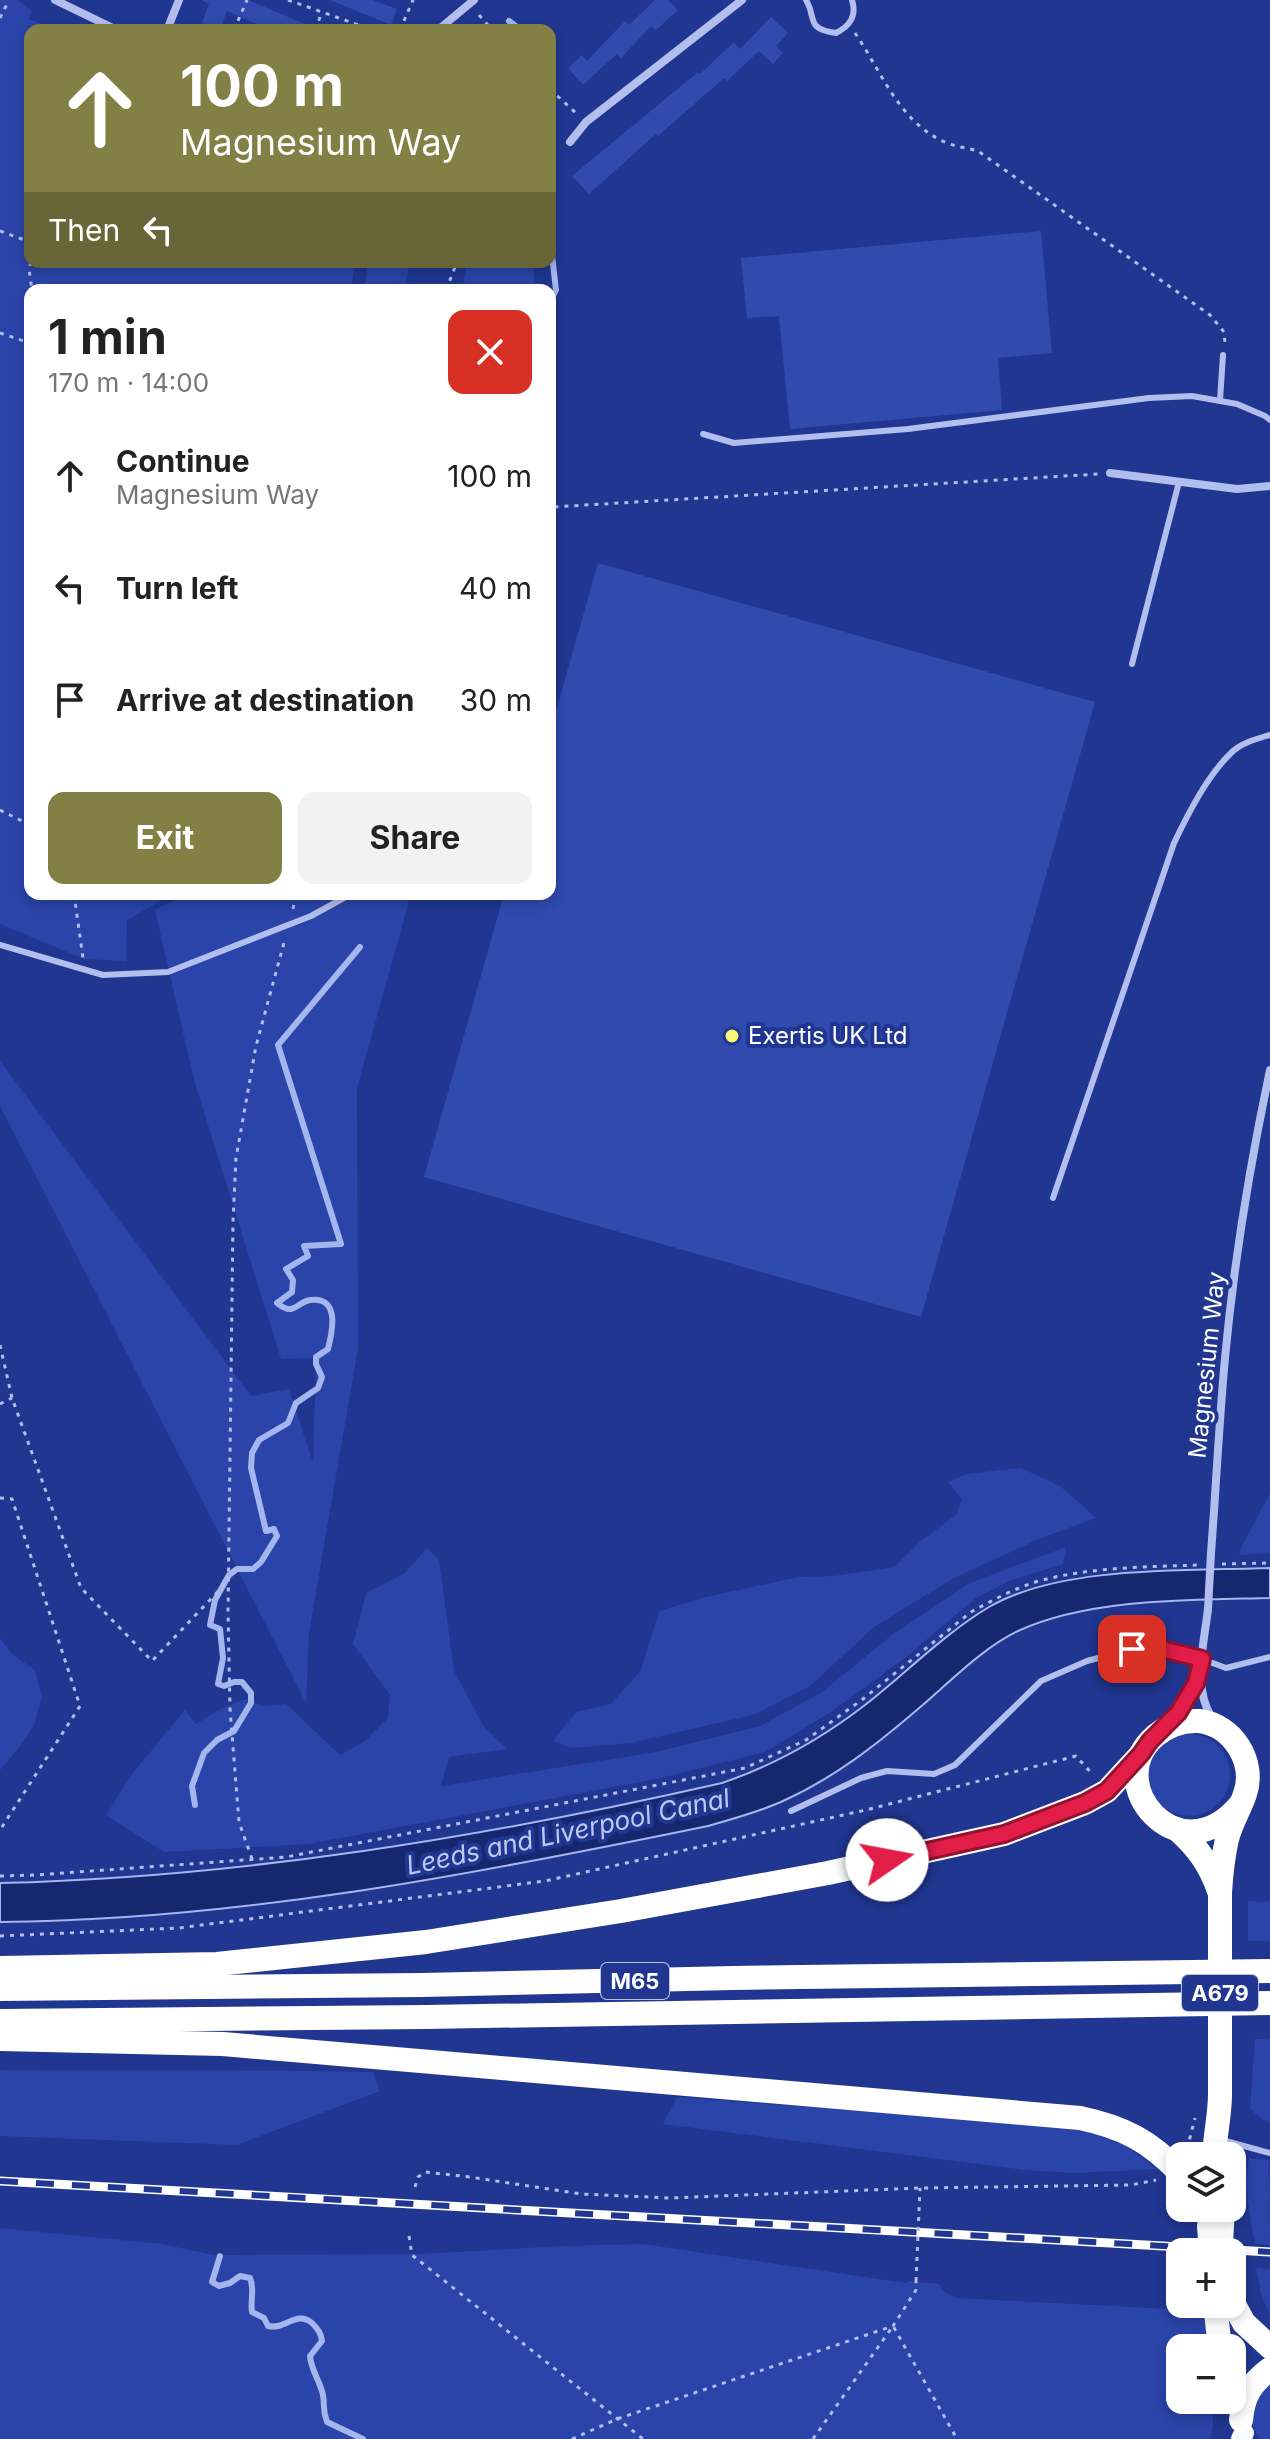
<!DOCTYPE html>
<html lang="en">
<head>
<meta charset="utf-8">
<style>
  body { margin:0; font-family:Inter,sans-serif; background:#f2f2f2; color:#222; height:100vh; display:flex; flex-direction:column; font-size:30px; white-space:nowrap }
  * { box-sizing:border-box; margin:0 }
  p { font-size:26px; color:#767676 }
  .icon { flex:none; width:44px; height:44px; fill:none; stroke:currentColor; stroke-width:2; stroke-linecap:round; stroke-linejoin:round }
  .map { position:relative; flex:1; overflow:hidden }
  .panel { position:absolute; left:24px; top:284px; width:532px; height:616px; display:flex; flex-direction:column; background:#fff; border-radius:16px; box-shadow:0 4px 12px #0003 }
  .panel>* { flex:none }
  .banner { position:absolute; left:24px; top:24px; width:532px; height:244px; border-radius:16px; box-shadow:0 4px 12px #0003; background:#838046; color:#fff; overflow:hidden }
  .fabs { position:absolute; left:1166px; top:2142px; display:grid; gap:16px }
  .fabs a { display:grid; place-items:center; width:80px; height:80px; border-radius:16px; background:#fff; box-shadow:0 4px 12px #0003; font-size:40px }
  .pin { position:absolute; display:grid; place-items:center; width:68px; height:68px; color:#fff; margin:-34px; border-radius:16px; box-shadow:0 4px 12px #0006 }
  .me { position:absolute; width:88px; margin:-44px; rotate:78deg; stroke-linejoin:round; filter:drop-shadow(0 0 6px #0008) }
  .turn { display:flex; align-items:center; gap:28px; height:168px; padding:0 24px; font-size:36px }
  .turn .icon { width:104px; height:104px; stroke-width:2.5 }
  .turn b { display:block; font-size:56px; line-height:68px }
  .then { display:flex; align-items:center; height:76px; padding:0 24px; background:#0003; gap:16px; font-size:30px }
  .round { display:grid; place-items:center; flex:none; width:84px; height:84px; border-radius:16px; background:#f2f2f2 }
  .summary { display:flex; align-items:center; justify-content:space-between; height:136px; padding:0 24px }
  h1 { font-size:48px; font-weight:700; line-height:60px }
  .primary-button { display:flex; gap:16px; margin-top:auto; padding:16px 24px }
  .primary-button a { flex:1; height:92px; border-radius:16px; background:#838046; color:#fff; font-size:32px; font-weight:700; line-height:92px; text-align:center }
  .primary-button a+a { background:#f2f2f2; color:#222 }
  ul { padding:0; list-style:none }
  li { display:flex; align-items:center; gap:24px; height:112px; padding:0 24px }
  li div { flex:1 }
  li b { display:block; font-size:30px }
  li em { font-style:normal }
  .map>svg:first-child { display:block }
  .green { fill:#2a44a9 }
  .water { fill:#162770; stroke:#a5b5ee; stroke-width:2 }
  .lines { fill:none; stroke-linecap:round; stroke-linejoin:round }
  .stream { stroke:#a5b5ee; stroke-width:6 }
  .building { fill:#304aae }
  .path { stroke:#b2beed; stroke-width:3; stroke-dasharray:4 6; stroke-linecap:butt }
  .lane { stroke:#b2beed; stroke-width:6 }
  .street { stroke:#b2beed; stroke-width:8 }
  .primary { stroke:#f8f9ff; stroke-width:20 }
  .highway { stroke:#fff; stroke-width:24 }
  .rail-casing { stroke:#fff; stroke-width:9 }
  .rail { stroke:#203691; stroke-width:6; stroke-dasharray:18; stroke-linecap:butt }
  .path-bridge { stroke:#b2beed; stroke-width:3; stroke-dasharray:4 6; stroke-linecap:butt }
  .street-bridge { stroke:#b2beed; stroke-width:8 }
  .highway-bridge { stroke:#fff; stroke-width:24 }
  .route-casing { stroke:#92132f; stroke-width:20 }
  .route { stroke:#e11d48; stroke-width:14 }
  .poi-dot { fill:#faf473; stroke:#203691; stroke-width:3 }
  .labels { text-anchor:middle; stroke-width:8; stroke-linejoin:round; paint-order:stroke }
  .shield { fill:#203691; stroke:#bcc3de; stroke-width:2 }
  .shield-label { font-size:22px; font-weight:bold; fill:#fff }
  .poi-label { font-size:24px; fill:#fff; stroke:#203691; text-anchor:start }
  .street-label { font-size:24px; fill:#fff; stroke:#203691 }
  .water-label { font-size:26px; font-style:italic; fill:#bec9f4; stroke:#203691 }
</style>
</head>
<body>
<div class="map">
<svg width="1270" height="2439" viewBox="0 0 1270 2439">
  <rect width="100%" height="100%" fill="#203691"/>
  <g class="green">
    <polygon points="0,0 18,0 32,11 28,19 59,30 30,30 30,262 355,262 351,290 30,290 30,894 173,894 127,920 126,961 84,959 0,924"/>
    <polygon points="368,262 410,262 404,290 364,290"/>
    <polygon points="467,262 533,262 535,290 462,290"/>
    <polygon points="186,894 411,894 357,1088 358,1348 309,1633 306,1703 0,1106 0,1061 251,1396 289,1389 313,1463 316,1358 281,1359 194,1080 155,910"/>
    <polygon points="1021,1468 1060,1486 1096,1518 1039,1539 954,1578 874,1627 810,1686 753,1715 630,1743 571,1748 553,1741 576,1712 611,1704 641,1670 659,1611 706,1597 799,1577 834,1576 894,1567 922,1540 956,1515 962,1499 948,1482 967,1474"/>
    <polygon points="1270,1493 1270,1553 1239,1555 1241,1548"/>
    <polygon points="1066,1547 1063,1564 1012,1580 976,1598 906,1657 831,1712 765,1752 657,1779 308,1844 164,1852 106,1815 132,1774 185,1710 196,1724 220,1709 245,1699 263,1706 286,1704 340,1755 365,1741 388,1718 390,1695 353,1644 366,1593 405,1573 427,1548 439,1559 454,1671 484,1727 507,1749 449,1757 441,1786 656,1752 760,1726 822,1692 892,1635 970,1583"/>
    <polygon points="0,1638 12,1654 35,1670 42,1697 34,1725 20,1746 0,1770"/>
    <circle cx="1189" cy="1775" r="41"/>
    <polygon points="1248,1901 1270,1902 1270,1941 1248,1941"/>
    <polygon points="1255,2039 1270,2039 1270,2122 1265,2121 1250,2109"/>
    <path d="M0,2070C124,2071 249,2069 373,2072L380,2091L237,2145L0,2136Z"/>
    <polygon points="677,2097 1017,2123 1094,2132 1126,2146 1157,2169 1075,2173 1025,2170 663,2124"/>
    <path d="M1249,2158L1269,2160L1270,2245L1255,2244C1250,2215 1243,2187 1249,2158Z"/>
    <polygon points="0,2228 162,2244 213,2255 419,2254 563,2246 643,2244 905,2283 909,2281 939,2284 944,2292 957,2298 1206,2311 1209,2348 1180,2348 1180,2400 1212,2400 1213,2427 1210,2439 0,2439"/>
    <polygon points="1256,2268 1270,2269 1270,2316 1261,2294"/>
    <path d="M1270,2381V2439H1261C1242,2418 1255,2398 1270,2381Z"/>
  </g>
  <path class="water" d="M1270,1568V1598C1192,1600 1090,1598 1018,1631C981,1649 950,1682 918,1709C876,1745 834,1778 783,1801C759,1812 733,1819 708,1826C475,1874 239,1920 0,1922V1883C243,1877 485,1837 722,1783C775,1765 821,1739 865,1705C906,1673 944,1634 989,1607C1061,1565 1188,1571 1270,1568Z"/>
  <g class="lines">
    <g class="stream">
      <polyline points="509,21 521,30"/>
      <polyline points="550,143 550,150"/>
      <polyline points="550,238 556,290 550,302"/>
      <path d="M195,1805L192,1786L204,1753L217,1740L234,1731L251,1703V1693L242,1682H234L224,1686L218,1684L223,1658L220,1629L210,1625L215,1600L229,1575L237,1569H253L261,1562L277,1536L274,1529L266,1531L251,1468L252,1453L259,1440L288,1423L296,1403L318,1388L322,1377L316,1364V1357L328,1349C332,1333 341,1296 310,1300C295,1303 294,1317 277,1303L292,1292L293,1280L286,1269L308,1256L304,1246L341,1244L278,1045L360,947"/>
      <path d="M220,2256L212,2282L219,2286L230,2283L240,2276L250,2278C255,2290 250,2300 252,2312L264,2318L268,2326C286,2330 296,2310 312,2323C318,2329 321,2333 322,2341L310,2356C311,2370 320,2381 323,2395C325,2406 322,2409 327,2422L363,2439"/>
    </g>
  </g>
  <g class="building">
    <polygon points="201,0 248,0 319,30 271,30 227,11 220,30 202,23 209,4"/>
    <polygon points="330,0 373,0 397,9 391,25"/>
    <polygon points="655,0 668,0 678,10 656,30 651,26 621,58 617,54 583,85 568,68 582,55 587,61 625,21 629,25"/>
    <polygon points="771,17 788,33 776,46 783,53 773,64 759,51 727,81 724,78 658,136 656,134 589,194 572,176 698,72 700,74 734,42 740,49"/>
    <polygon points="1041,231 1052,353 998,358 1002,410 790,429 779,316 747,318 741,258"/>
    <polygon points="598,563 1095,702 921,1317 424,1177 504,894 550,894 550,732"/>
  </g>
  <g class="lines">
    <g class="path">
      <polyline points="288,0 373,30"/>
      <polyline points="479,15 492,30"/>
      <polyline points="0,18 9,0"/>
      <polyline points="234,30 247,0"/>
      <polyline points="315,30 322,12"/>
      <polyline points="400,30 413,0"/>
      <path d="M855,33C882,72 899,123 947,143C957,147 968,148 978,151L1210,315L1224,332L1225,343"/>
      <polyline points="550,89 577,114"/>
      <polyline points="0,231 30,242"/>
      <polyline points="31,262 29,269 32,290"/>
      <polyline points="446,290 457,262"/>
      <polyline points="0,333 30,343"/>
      <polyline points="550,515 553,507 1098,474"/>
      <polyline points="0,810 30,825"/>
      <polyline points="74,894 83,958"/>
      <polyline points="293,909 296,894"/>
      <polyline points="0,1345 12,1398 81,1588 152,1661 226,1583"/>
      <polyline points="0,1404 12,1398"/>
      <polyline points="0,1498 12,1499 80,1706 0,1830"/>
      <polyline points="1222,1564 1270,1563"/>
      <polyline points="252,1859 239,1822 230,1709 228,1612 233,1221 236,1158 256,1046 285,939"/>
      <path d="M0,1876L36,1875L286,1857L745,1768L806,1740L863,1699L971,1612C993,1600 1015,1588 1039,1581C1090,1567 1146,1567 1198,1565"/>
      <polyline points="0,1936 179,1928 545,1881 866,1810 1076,1756 1093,1775"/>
      <polyline points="1187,2149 1195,2118"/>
      <polyline points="415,2187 418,2177 425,2172 470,2177 581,2194 670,2198 920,2188 1131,2185 1156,2180"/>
      <polyline points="409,2236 412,2255 643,2439"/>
      <polyline points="572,2439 617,2419 893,2326 916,2290 916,2281"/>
      <polyline points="813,2439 893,2326 957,2439"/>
    </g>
    <g class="lane">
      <path d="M806,0C817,18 805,29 836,33C850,26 857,16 852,0"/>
      <polyline points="1220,400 1223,355"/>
      <polyline points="703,434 734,443 908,429 1149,398 1192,396 1237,404 1265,416 1270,420"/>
      <polyline points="1132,664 1179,482"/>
      <polyline points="0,945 103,975 168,972 311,916 351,894"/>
      <path d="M1053,1198L1174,843C1188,814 1207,776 1231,753C1241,743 1256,739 1270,735"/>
      <polyline points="791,1811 861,1778 887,1771 934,1774 955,1765 1041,1681 1087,1661 1132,1649 1162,1649 1202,1659 1226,1668 1270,1657"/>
      <polyline points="1222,2140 1270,2153"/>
    </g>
    <g class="street">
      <polyline points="55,0 117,30"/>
      <polyline points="167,30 179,0"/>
      <polyline points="438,30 474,0"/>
      <polyline points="570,142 586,122 742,0"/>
      <polyline points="1110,473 1237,489 1270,486"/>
      <path d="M1211,1553C1216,1488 1219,1423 1225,1358C1234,1262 1250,1164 1270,1070"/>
      <path d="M1208,1609C1204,1644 1192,1687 1212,1718"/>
      <polyline points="1174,1717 1188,1699 1199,1674"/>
    </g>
    <polyline class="primary" points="1241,2439 1244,2433"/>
    <g class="highway">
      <path d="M1178,1830C1198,1848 1210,1865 1219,1891"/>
      <path d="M1220,1893C1221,1875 1223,1857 1227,1839C1231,1823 1240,1809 1245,1794C1256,1762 1233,1725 1199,1721C1183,1720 1167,1726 1155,1736C1100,1784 1180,1877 1240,1805"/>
      <polyline points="0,1968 217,1964 426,1942 621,1911 828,1873 1004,1834 1085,1803 1107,1791 1141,1754"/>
      <polyline points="0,1989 422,1985 733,1978 1270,1971"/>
      <polyline points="0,2021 426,2017 1270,2003"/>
      <path d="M0,2039L223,2044L1080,2118C1123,2127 1150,2141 1180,2173"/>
      <path d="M1214,2156C1215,2135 1220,2115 1220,2094"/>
      <polyline points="1221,2243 1223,2208"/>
      <polyline points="1232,2301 1244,2323 1270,2347"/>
      <polyline points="1215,2304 1220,2348"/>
      <path d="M1241,2420C1243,2396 1251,2383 1270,2369"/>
    </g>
    <g class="rail-casing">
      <polyline id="rail" points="0,2181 1270,2252"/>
    </g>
    <use href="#rail" class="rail"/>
    <polyline class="path-bridge" points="916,2281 920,2188"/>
    <polyline class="street-bridge" points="1208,1609 1211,1553"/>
    <g class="highway-bridge">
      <polyline points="1220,1893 1220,2094"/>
      <polyline points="1209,2226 1211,2252"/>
    </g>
  </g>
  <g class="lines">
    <g class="route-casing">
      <polyline id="route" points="887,1860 1004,1834 1085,1803 1107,1791 1141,1754 1150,1741 1178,1713 1196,1683 1202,1659 1162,1649 1132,1649"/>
    </g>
    <use href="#route" class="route"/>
  </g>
  <circle class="poi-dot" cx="732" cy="1036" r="8"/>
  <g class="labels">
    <g class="shield">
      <rect x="601" y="1963" width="68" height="36" rx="6"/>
      <rect x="1182" y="1975" width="76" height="36" rx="6"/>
    </g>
    <g class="shield-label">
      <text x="635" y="1989">M65</text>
      <text x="1220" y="2001">A679</text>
    </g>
    <g class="poi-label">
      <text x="748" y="1044">Exertis UK Ltd</text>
    </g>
    <g class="street-label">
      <text transform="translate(1207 1365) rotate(-84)" y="8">Magnesium Way</text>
    </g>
    <g class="water-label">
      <text transform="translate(568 1832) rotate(-12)" y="9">Leeds and Liverpool Canal</text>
    </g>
  </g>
</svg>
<div class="fabs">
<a><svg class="icon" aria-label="layers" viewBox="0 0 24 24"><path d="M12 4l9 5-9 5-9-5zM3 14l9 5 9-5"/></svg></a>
<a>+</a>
<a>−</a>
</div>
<div class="pin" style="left:1132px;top:1649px;background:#d93025"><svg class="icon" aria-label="arrive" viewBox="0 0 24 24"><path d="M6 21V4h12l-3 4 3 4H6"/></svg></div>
<svg class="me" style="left:887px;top:1860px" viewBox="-20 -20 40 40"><circle r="19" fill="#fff"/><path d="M0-13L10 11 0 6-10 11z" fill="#e11d48"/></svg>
<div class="banner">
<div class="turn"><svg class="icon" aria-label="ahead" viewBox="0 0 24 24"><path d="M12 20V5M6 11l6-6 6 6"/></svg><div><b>100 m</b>Magnesium Way</div></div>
<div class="then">Then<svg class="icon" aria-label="left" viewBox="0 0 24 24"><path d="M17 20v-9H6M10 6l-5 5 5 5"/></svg></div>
</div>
<section class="panel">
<div class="summary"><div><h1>1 min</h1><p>170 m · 14:00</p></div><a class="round" style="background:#d93025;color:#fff"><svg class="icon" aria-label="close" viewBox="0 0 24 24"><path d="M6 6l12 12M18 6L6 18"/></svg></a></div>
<ul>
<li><svg class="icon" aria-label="ahead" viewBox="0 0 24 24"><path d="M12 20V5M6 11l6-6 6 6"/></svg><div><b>Continue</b><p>Magnesium Way</p></div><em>100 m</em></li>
<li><svg class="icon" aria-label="left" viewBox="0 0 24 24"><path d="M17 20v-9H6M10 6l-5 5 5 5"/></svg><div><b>Turn left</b></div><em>40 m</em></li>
<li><svg class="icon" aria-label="arrive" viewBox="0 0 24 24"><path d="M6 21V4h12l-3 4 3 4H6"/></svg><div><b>Arrive at destination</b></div><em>30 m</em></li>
</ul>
<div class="primary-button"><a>Exit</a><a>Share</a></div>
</section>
</div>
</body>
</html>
